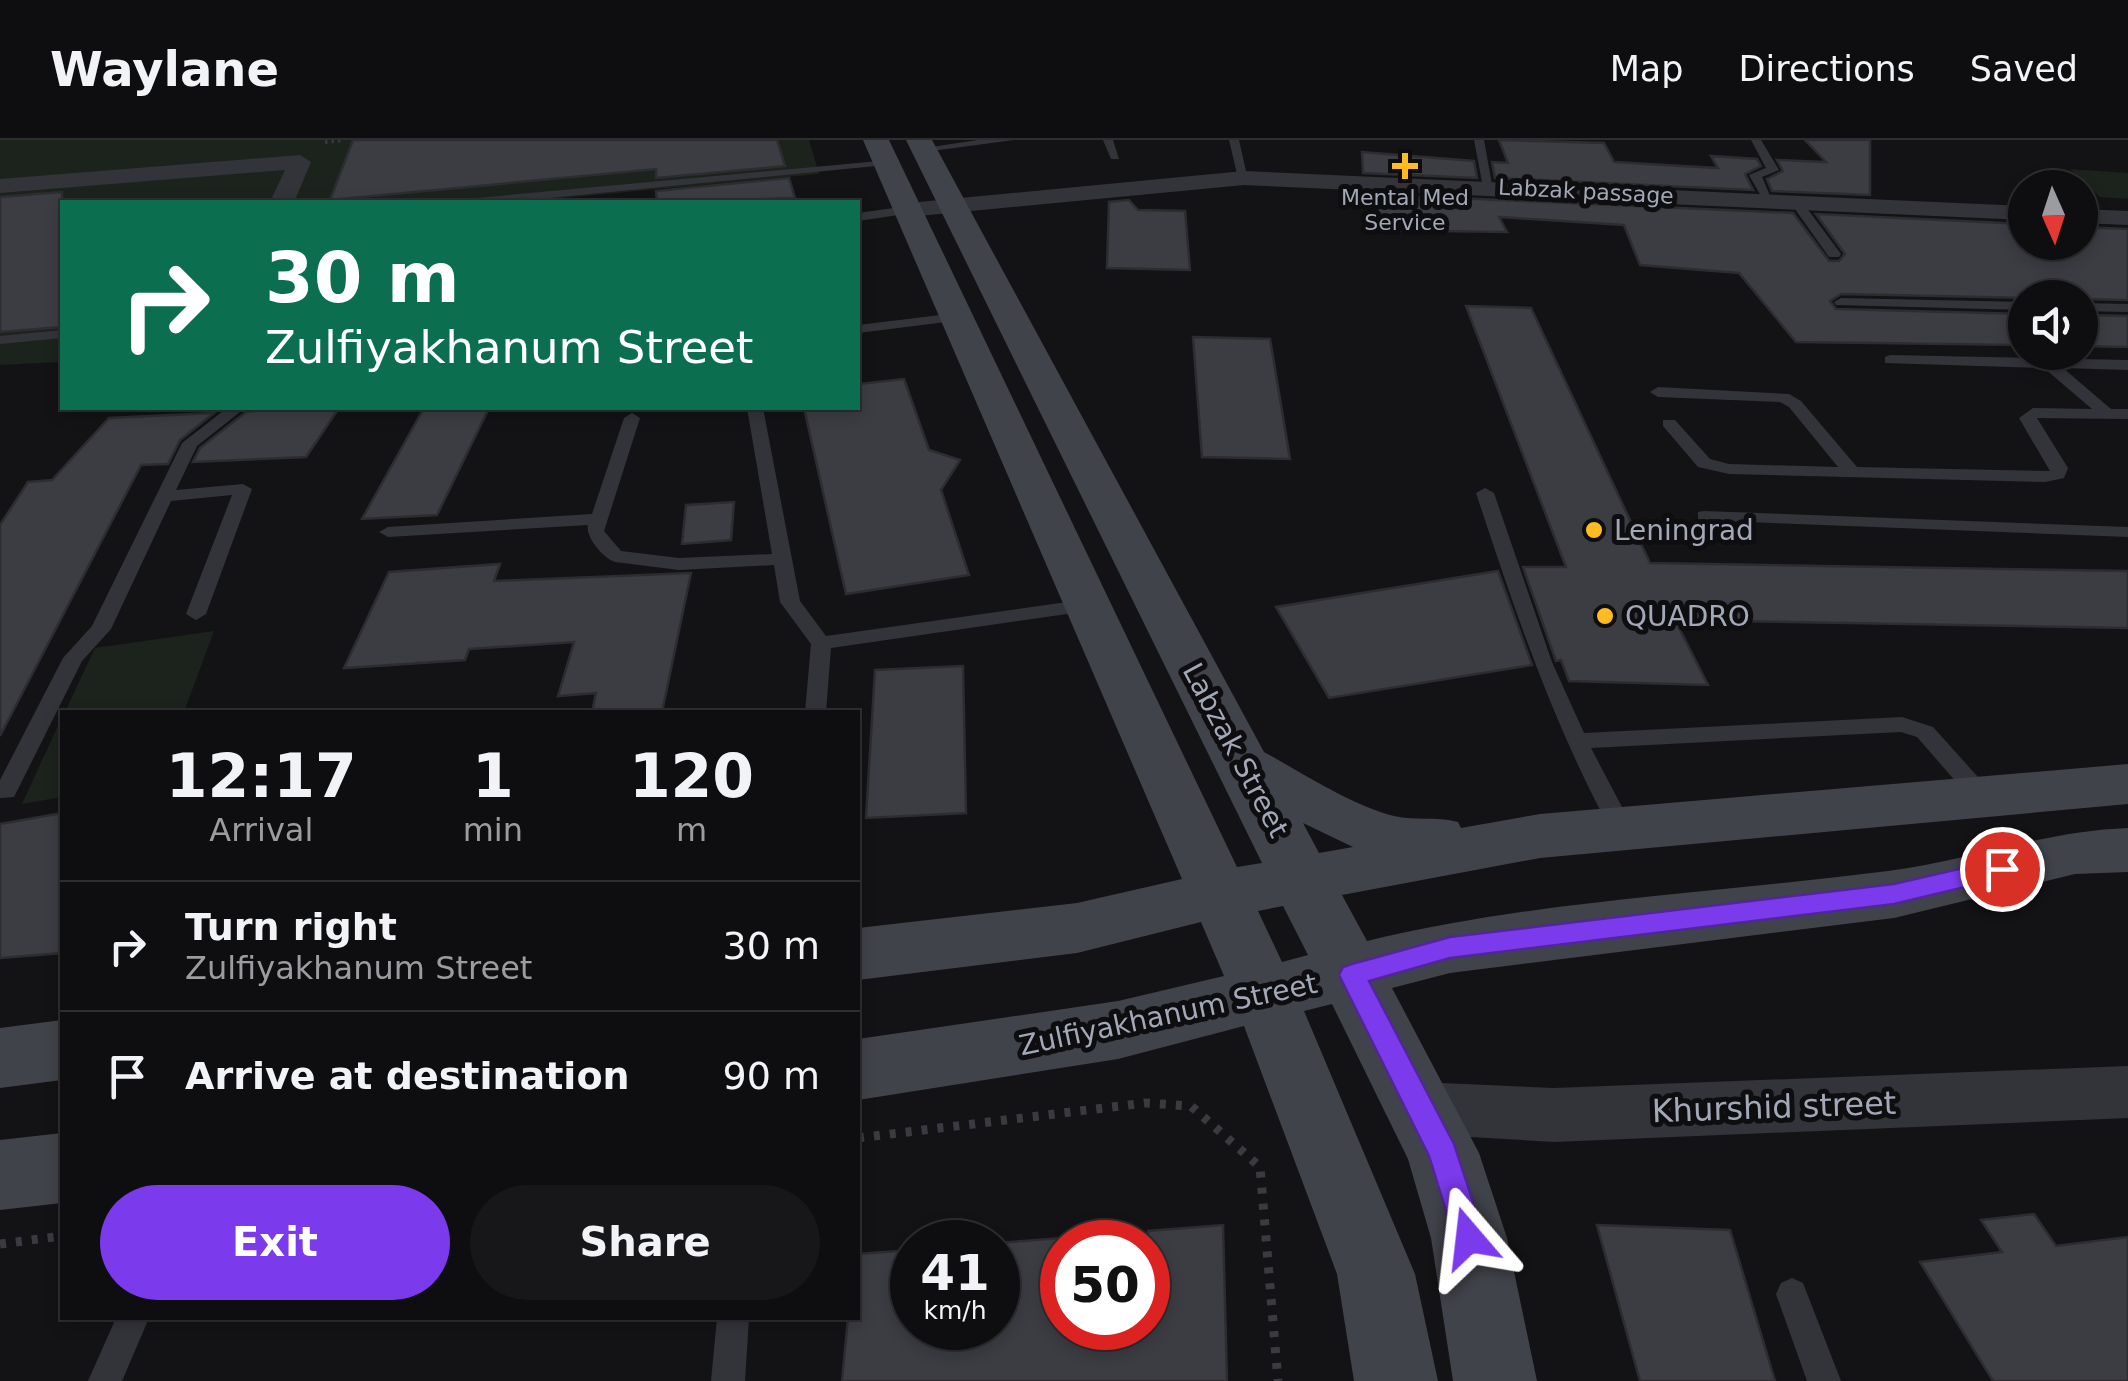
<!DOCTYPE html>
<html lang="en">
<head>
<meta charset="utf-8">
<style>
  body { margin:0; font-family:"DejaVu Sans",sans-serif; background:#171719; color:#f1f3f6; height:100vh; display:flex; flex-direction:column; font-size:38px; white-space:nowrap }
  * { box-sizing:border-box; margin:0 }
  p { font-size:32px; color:#9b9c9f }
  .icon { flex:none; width:55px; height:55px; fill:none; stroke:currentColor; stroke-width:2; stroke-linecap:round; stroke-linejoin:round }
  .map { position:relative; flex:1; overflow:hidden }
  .details { position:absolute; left:60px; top:570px; width:800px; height:610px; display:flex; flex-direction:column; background:#0e0e10; border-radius:0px; box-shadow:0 5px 15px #0003,0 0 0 2px #2e2e30 }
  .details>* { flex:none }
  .guide { position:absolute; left:60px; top:60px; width:800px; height:210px; border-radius:0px; box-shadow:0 5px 15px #0003,0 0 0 2px #2e2e30; background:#0b6e4f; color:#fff; overflow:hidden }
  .needle { width:65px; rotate:177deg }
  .controls { position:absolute; left:2008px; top:30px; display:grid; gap:20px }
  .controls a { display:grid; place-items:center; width:90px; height:90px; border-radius:50%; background:#0e0e10; box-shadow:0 5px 15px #0003,0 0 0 2px #2e2e30; font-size:50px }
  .speed { position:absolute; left:890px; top:1080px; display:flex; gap:20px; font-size:50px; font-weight:700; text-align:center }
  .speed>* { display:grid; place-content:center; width:130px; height:130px; border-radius:50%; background:#0e0e10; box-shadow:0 5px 15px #0003,0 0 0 2px #2e2e30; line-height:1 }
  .speed small { font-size:25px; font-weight:400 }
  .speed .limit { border:15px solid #d22; background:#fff; color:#111 }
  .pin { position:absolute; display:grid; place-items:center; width:85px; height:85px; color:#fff; margin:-42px; border:5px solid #fff; border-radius:50%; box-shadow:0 2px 10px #0007 }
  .me { position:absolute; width:110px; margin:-55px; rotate:343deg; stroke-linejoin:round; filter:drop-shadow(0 0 8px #0008) }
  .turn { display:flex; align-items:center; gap:35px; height:210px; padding:0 40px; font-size:45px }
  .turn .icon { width:130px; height:130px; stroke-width:2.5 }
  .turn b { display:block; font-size:70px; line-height:85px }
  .eta { display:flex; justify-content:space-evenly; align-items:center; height:170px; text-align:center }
  .eta b { font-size:60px; font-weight:600; line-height:70px }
  .primary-button { display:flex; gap:20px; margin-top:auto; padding:20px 40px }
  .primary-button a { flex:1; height:115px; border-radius:60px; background:#7c3aed; color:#fff; font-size:40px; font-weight:600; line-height:115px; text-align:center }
  .primary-button a+a { background:#171719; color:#f1f3f6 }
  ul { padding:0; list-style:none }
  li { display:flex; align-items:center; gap:30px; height:130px; padding:0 40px; border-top:2px solid #2e2e30 }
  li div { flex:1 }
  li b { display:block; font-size:38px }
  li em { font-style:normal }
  header { display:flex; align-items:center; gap:60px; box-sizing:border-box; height:140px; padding:0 50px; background:#0e0e10; border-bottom:2px solid #2e2e30 }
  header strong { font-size:48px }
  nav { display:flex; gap:55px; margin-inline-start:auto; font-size:35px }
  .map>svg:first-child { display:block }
  .green { fill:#1b231c }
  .building { fill:#3c3d43; stroke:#2d2d31; stroke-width:2.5 }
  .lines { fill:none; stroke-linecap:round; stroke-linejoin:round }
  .path-far1 { stroke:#393b41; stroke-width:4; stroke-dasharray:2.5 4; stroke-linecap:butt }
  .path { stroke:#393b41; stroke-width:9; stroke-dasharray:6 10; stroke-linecap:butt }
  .lane { fill:#33343a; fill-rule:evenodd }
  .street { fill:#33343a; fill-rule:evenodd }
  .secondary { fill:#41434a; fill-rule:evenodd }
  .route { fill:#7c3aed; stroke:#51269a; stroke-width:2.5 }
  .poi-dot { fill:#ffbc21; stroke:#0e0e10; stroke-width:4 }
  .labels { text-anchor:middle; stroke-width:10; stroke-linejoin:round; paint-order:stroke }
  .far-street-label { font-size:22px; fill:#a3a8b7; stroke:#0e0e10 }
  .far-poi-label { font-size:22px; fill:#a3a8b7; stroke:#0e0e10 }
  .poi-label { font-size:28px; fill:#a3a8b7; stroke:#0e0e10; text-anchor:start }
  .street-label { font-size:28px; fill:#a3a8b7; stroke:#0e0e10 }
  .near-street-label { font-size:32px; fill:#a3a8b7; stroke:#0e0e10 }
</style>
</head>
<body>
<header>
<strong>Waylane</strong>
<nav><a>Map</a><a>Directions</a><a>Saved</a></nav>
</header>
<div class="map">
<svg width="2128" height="1241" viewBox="0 0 2128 1241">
  <rect width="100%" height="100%" fill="#131315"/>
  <g class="green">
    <polygon points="0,0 809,0 819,34 520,62 62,62 62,222 0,225"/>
    <polygon points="2070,29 2128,33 2128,59 2100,57"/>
    <polygon points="214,491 184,572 65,572 95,508"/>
    <polygon points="62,577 62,657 22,664"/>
  </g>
  <g class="building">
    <polygon points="353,0 777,0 785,26 656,38 656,29 330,60"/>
    <polygon points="1499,0 1604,3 1614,22 1718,28 1711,16 1757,19 1761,26 1745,34 1753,50 1495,38 1492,22 1508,23"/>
    <polygon points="1805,0 1870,0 1870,55 1772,51 1767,39 1783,31 1777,20 1826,22"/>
    <polygon points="1362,12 1474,21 1477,38 1363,33"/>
    <polygon points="789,38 795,58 657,62 656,51"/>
    <polygon points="62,52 62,187 0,192 0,57"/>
    <polygon points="1365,54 1793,73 1829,121 1839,121 1845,114 1816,74 2025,84 2025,102 2080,102 2080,87 2128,89 2128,160 1841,154 1830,161 1836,169 2025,174 2025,205 1796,202 1739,133 1640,125 1624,85 1499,77 1507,92 1368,90"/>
    <polygon points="1129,60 1138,70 1185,71 1190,130 1107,128 1109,62"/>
    <polygon points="1466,166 1531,168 1650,423 2128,431 2128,488 1675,480 1708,545 1569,541 1561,520 1556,521 1523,427 1566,427"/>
    <polygon points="2080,175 2128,176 2128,207 2080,206"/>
    <polygon points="1193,197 1270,199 1290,319 1202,317"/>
    <polygon points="904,239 929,310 960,320 941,350 969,435 846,454 804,268 858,268 858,244"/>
    <polygon points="278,268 339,268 306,317 193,322 200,308 246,272"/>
    <polygon points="424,268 489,268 437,375 362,379"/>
    <polygon points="214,273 180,300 168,324 141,325 0,596 0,385 28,342 52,340 109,278"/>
    <polygon points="734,362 731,400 682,404 686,365"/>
    <polygon points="500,424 494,441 691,433 662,572 592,572 596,553 558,556 574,502 469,509 465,520 344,528 389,432"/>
    <polygon points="1498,431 1532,525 1329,558 1276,467"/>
    <polygon points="963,526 966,673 866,678 875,530"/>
    <polygon points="62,673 62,813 0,818 0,684"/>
    <polygon points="2034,1074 2056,1106 2128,1097 2128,1241 1993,1241 1920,1122 2002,1112 1981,1080"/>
    <polygon points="1223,1085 1227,1241 842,1241 848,1178 858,1178 858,1114 912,1110 912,1188 998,1188 998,1103 1062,1098 1062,1188 1148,1188 1148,1091"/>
    <polygon points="1597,1085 1730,1090 1775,1241 1640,1241"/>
  </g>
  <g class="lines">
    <polyline class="path-far1" points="325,2 344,0"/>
    <g class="path">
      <polyline points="858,998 1145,963 1191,966 1260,1027 1278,1241"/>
      <polyline points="0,1104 62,1096"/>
    </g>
    <g class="lane">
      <polygon points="978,0 1014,0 924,12 918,9"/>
      <polygon points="1103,0 1113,0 1119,19 1111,19"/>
      <polygon points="1229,0 1239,0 1248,40 1238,38"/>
      <polygon points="1474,0 1484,0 1493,50 1483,47"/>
      <polygon points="1751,0 1761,0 1779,30 1762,37 1773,63 1765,63 1749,35 1766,28"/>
      <polygon points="890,20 886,25 508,62 470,62 476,58"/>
      <polygon points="1792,59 1800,59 1841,114 1839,117 1829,117 1790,62"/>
      <polygon points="908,66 914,70 912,73 858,81 858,73"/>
      <polygon points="1841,158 2025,162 2025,170 1836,165 1834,162"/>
      <polygon points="2080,163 2128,164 2128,172 2080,171"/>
      <polygon points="957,173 964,177 962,180 858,193 858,185"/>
      <polygon points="62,190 62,198 0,204 0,196"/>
      <polygon points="1890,215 2128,220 2128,230 2063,228 2111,269 2128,269 2128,279 2037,278 2068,328 2064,338 2045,342 1729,334 1698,327 1663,286 1663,280 1675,280 1710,319 1729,324 1838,327 1789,267 1780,262 1658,257 1650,252 1658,247 1789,254 1801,261 1857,327 2050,331 2019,278 2033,268 2092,269 2044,228 1885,223 1885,217"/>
      <polygon points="227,268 245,268 197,306 176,350 243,344 252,349 206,474 196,480 186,474 232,355 171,361 111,489 82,521 14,657 0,658 0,640 63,518 92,486 182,303"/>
      <path d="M747,268H763L800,461L826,496L1088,459L1098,465L1088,471L831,508L826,572H805L811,504L780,462L774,425L679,430L615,422C603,418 585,397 588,385L388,397L379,392L388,387L592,374L624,278L632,273L640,278L604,391L621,411L679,418L772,414Z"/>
      <path d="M1485,348L1494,353L1552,522L1584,593L1902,577L1933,587L1987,647L1991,653L1987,659H1971L1917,597L1901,592L1591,608L1633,688L1629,694H1613C1553,585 1515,471 1476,353Z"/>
      <polygon points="1704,371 2128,387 2128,397 1698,380 1698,372"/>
      <polygon points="1792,1138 1803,1143 1841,1241 1807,1241 1776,1154 1781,1143"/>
      <polygon points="116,1178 149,1178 122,1241 88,1241"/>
      <polygon points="717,1178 749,1178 745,1241 711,1241"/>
    </g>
    <g class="street">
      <polygon points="300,15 311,22 294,62 270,62 285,30 0,53 0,39"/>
      <polygon points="1244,31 2025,66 2025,80 1244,45 908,77 896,70 908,63"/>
      <polygon points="2080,69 2128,71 2128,85 2080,83"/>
      <polygon points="2128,926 2128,978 1554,1002 1419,994 1399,987 1390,968 1399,949 1419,942 1554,948"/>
    </g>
    <g class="secondary">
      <path d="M863,0H889L1237,727L1262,723L906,0H932L1264,612C1302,633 1353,666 1394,676C1416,681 1436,676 1458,682L1461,688L1540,674L2128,624V664L1540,718L1342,755L1367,801C1537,760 1715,753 1888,731C1970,720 2045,691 2128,688V732L2075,734L1894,778L1450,833L1392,848L1479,1013L1507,1098L1537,1241H1453L1431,1098L1408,1019L1332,864L1304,871L1415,1134L1438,1241H1354L1337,1134L1244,886L1118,919L858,960V899L1118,861L1224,836L1201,782L1077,813L858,840V788L1077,763L1182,739ZM1303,683L1353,707L1319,713ZM1283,766L1308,815L1282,822L1258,771Z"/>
      <polygon points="62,880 62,940 0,948 0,888"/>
      <polygon points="62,993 62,1063 0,1070 0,1000"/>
    </g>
  </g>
  <polygon class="route" points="2002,719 2011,722 2015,729 2011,736 1894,764 1450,818 1369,841 1454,1004 1485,1098 1480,1109 1469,1114 1458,1109 1429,1016 1339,835 1343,827 1352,824 1450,797 1894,744"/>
  <g class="poi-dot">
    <path d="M1400 11h10v10h10v10h-10v10h-10v-10h-10v-10h10z"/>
    <circle cx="1594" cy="390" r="10"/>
    <circle cx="1605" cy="476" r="10"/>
  </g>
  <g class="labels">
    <g class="far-street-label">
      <text transform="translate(1586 51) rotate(3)" y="8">Labzak passage</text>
    </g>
    <g class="far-poi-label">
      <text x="1405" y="65">Mental Med<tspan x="1405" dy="25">Service</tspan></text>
    </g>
    <g class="poi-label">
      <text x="1614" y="400">Leningrad</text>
      <text x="1625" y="486">QUADRO</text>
    </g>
    <g class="street-label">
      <text transform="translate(1236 610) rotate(62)" y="10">Labzak Street</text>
      <text transform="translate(1168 874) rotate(-12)" y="10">Zulfiyakhanum Street</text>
    </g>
    <g class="near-street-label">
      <text transform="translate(1774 967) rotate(-2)" y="11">Khurshid street</text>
    </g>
  </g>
</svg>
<div class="controls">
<a><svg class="needle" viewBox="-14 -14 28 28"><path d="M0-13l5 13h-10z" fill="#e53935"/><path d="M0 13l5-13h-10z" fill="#9b9c9f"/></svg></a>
<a><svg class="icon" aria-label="sound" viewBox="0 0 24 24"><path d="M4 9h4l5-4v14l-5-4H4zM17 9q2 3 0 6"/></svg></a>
</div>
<div class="speed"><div>41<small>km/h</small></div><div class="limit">50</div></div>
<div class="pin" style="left:2002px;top:729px;background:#d93025"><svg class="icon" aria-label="arrive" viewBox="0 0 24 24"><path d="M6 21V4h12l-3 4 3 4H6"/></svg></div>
<svg class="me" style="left:1469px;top:1098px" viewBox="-20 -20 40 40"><path d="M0-17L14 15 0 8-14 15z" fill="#7c3aed" stroke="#fff" stroke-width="4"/></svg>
<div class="guide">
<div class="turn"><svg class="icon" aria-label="right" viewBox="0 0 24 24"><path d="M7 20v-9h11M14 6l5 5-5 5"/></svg><div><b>30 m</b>Zulfiyakhanum Street</div></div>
</div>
<section class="details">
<div class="eta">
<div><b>12:17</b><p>Arrival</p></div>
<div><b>1</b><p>min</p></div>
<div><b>120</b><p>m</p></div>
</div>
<ul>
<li><svg class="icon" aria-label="right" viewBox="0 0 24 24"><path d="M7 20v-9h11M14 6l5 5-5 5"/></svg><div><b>Turn right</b><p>Zulfiyakhanum Street</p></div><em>30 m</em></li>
<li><svg class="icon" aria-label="arrive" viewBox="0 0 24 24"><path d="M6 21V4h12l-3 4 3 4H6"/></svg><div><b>Arrive at destination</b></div><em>90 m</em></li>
</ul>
<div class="primary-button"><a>Exit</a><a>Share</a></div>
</section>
</div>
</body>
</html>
